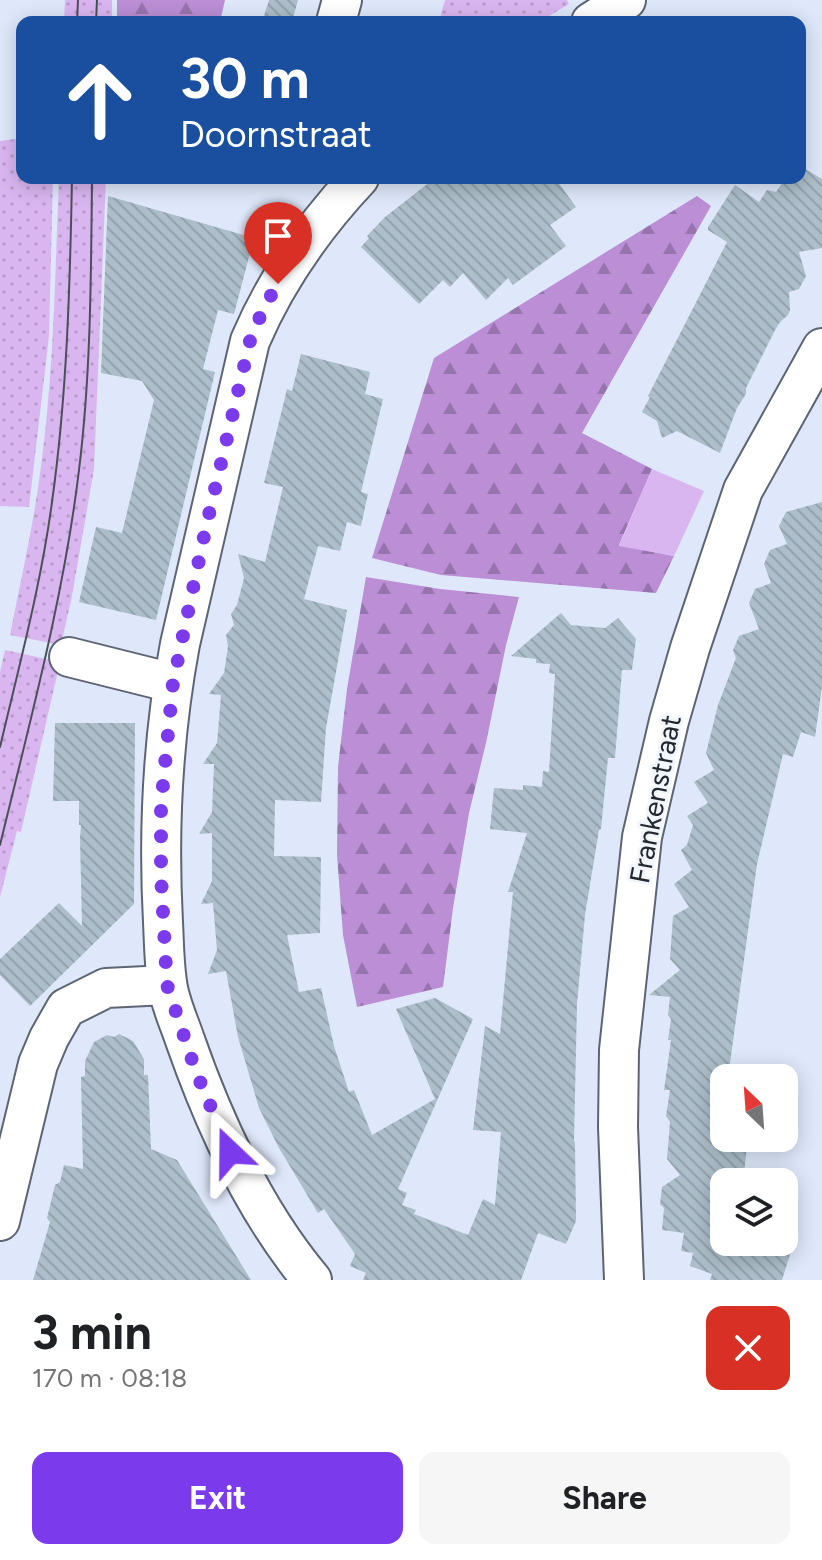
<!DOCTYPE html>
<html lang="en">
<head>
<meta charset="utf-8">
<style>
  body { margin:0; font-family:Figtree,sans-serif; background:#f6f6f6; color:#202124; height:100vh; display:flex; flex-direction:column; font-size:30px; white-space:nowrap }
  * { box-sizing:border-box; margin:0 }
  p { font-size:26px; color:#757577 }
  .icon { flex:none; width:44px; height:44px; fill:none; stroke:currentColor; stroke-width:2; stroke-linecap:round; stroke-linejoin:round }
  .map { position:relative; height:1280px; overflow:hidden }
  .side { display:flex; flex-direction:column; background:#fff; flex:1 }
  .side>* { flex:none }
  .hud { position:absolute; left:16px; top:16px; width:790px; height:168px; border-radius:16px; box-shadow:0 4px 20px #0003; background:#1a4fa0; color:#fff; overflow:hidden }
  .needle { width:52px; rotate:335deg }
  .tools { position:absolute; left:710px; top:1064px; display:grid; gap:16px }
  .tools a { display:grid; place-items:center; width:88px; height:88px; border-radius:16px; background:#fff; box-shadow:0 4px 20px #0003; font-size:40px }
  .pin { position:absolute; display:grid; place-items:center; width:68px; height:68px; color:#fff; margin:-82px -34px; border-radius:50% 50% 50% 0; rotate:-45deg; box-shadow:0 0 8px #0007 }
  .pin .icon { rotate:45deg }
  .me { position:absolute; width:88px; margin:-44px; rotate:337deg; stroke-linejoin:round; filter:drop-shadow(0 0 6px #0008) }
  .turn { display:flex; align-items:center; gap:28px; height:168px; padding:0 32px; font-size:36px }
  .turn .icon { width:104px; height:104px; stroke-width:2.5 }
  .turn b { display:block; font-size:56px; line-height:68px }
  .round { display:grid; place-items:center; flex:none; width:84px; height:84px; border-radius:16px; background:#f6f6f6 }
  .summary { display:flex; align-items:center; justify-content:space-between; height:136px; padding:0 32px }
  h1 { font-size:48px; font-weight:700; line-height:60px }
  .primary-button { display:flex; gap:16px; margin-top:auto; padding:16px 32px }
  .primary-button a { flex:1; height:92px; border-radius:16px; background:#7c3aed; color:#fff; font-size:32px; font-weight:700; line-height:92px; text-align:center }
  .primary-button a+a { background:#f6f6f6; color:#202124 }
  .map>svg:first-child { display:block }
  .grass { fill:url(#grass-dots) }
  .forest { fill:url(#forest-firs) }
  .park { fill:#dab6f1 }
  .building { fill:url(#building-back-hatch) }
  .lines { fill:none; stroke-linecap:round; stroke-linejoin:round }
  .minor-casing { stroke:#5d6574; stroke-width:42 }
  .minor { stroke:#fff; stroke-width:38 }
  .tram { stroke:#4a4f58; stroke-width:2 }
  .route { stroke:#7c3aed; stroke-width:14; stroke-dasharray:0 25.2 }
  .labels { text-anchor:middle; stroke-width:6; stroke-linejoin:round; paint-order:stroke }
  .street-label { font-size:28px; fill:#24282e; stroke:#f1f5fc }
</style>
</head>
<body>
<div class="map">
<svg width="822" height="1280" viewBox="0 0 822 1280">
  <defs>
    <pattern id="grass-dots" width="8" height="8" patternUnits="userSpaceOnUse" patternTransform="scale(2)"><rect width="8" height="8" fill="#dab6f1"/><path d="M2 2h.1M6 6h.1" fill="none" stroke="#bb9ccf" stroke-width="1.8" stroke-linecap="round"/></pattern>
    <pattern id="forest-firs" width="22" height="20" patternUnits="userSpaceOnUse" patternTransform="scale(2)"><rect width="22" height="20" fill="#bb8ed6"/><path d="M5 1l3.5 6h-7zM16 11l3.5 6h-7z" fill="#9874ae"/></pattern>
    <pattern id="building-back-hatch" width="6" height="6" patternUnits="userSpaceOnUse" patternTransform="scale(2)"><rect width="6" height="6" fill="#acbec9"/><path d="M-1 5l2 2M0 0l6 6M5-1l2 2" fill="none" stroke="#94a3ad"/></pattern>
  </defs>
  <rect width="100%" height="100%" fill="#dee8fa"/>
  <g class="grass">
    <polygon points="65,0 112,0 112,22 64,22"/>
    <polygon points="445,0 567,0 569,4 539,22 439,22"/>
    <polygon points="22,138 22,178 53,178 49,336 29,507 0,506 0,141"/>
    <path d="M59,178H106L94,469L72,596L61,645L10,635C21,579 34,523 41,466C54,371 55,274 59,178Z"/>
    <polygon points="5,650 60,662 21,832 17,831 0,897 0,672"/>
  </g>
  <g class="forest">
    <polygon points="117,0 225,0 220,22 117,22"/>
    <polygon points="697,196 711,206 582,433 652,469 619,545 674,556 656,593 441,575 372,558 434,358"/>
    <polygon points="366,577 440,589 519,597 506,645 486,743 469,813 453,908 443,987 357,1007 343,935 337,855 338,767 347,689"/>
  </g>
  <polygon class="park" points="652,469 704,491 674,556 619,546"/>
  <g class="building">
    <polygon points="269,0 298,0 292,22 262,22"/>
    <polygon points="802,167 822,179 822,248 799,252 806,276 799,289 789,292 790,310 788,315 780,322 775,330 746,388 746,394 737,408 720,453 677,431 662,438 657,421 642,412 650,397 648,396 727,242 708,230 708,227 735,185 759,202 767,190 776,192 785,179 791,183 794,178 800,178"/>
    <polygon points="435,178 555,178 576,207 550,225 566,246 513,285 508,278 486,300 463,273 450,287 443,280 419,304 361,247 369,238 367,236 385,217"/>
    <polygon points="108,196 254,238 234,314 218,310 203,369 215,372 156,620 79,602 96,527 122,533 154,400 142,381 101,373"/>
    <polygon points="301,354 370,372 365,394 383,399 361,492 368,494 361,526 347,522 340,551 318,546 304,599 347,610 326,728 321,802 275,800 274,856 321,857 320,933 287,935 299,992 321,988 334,1046 349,1092 354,1090 372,1135 435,1099 396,1009 435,998 473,1019 398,1189 407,1193 402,1205 416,1210 414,1214 468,1235 483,1199 495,1205 501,1132 473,1130 485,1026 500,1034 513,892 508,892 527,833 490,829 494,788 523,790 523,785 542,787 543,771 549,772 555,674 549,673 550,664 536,663 536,659 511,656 561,613 571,625 605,628 618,618 636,639 632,670 622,670 615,758 608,758 601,829 599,830 585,915 577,1004 574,1141 575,1143 576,1221 566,1244 538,1233 521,1280 363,1280 366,1273 350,1266 355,1254 324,1209 318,1213 279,1148 259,1108 238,1037 226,971 208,974 217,950 213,903 201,904 212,881 212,833 199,834 212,812 214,764 203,764 217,743 221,695 209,694 224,673 228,646 226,635 234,625 231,614 237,605 244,578 238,554 265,562 283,487 264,483 287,389 292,391"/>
    <polygon points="822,502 822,687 815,737 801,732 793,757 783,754 757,864 728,1078 724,1078 724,1138 748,1138 743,1182 724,1182 724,1242 773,1242 793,1245 782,1280 710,1280 712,1274 690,1266 693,1253 681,1251 684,1233 662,1230 664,1208 660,1204 662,1187 680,1175 667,1159 670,1122 666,1116 670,1090 664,1090 671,1040 668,1040 671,1019 668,1015 670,997 649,995 680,970 670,959 673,916 689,907 674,884 692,870 681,850 687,845 693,825 687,816 708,803 694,782 714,770 706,753 718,705 736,658 733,650 739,636 759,629 749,603 755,589 771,583 764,564 770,550 787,544 779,526 786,512"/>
    <polygon points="55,723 135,723 134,904 30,1006 0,975 0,959 59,903 82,926 80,838 81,825 79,825 79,801 53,801"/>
    <polygon points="119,1034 133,1041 144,1059 144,1075 148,1075 151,1149 177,1160 251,1280 33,1280 50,1222 47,1218 55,1185 60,1182 64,1165 83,1169 81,1077 85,1076 85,1061 94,1042 107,1035 114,1037"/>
  </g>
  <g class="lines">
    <g class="minor-casing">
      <g id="minor">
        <polyline points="336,22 342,0"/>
        <polyline points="591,22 626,0"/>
        <polyline points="69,657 173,683"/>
        <polyline points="0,1221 38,1064 49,1038 66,1008 106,988 167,985"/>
        <path d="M312,1280C256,1213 214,1123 185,1040C179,1022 169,1001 167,982C164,962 164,942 163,922C158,829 163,735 180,644L250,341C276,280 313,227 359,178"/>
        <polyline points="624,1280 618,1127 619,1050 642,837 669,721 690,648 743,490 822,348"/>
      </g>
    </g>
    <use href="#minor" class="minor"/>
    <g class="tram">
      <polyline points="77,22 78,0"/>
      <polyline points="96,22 97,0"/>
      <path d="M0,747C19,666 41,585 52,502C67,395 70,286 72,178"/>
      <path d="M0,845C30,721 64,596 79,470C91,373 91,275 92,178"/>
    </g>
  </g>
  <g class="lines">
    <polyline class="route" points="230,1152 196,1072 167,985 161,876 161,805 173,683 206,527 250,341 264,307 278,284"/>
  </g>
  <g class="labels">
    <g class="street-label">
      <text transform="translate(655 799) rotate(-79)" y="10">Frankenstraat</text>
    </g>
  </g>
</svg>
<div class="tools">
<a><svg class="needle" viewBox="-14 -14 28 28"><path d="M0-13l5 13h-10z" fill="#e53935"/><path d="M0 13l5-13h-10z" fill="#757577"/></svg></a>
<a><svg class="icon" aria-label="layers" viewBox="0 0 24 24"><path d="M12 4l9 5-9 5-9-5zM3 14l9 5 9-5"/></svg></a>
</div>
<div class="pin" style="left:278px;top:284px;background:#d93025"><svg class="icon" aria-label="arrive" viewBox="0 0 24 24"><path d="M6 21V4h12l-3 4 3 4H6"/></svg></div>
<svg class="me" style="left:230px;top:1152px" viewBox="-20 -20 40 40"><path d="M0-17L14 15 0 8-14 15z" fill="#7c3aed" stroke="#fff" stroke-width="4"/></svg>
<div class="hud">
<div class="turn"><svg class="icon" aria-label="ahead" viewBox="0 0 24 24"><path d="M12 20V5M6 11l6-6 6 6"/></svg><div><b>30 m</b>Doornstraat</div></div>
</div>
</div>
<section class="side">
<div class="summary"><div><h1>3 min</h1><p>170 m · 08:18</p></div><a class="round" style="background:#d93025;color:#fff"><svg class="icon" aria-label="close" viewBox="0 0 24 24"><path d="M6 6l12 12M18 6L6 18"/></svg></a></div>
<div class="primary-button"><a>Exit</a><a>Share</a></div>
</section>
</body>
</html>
